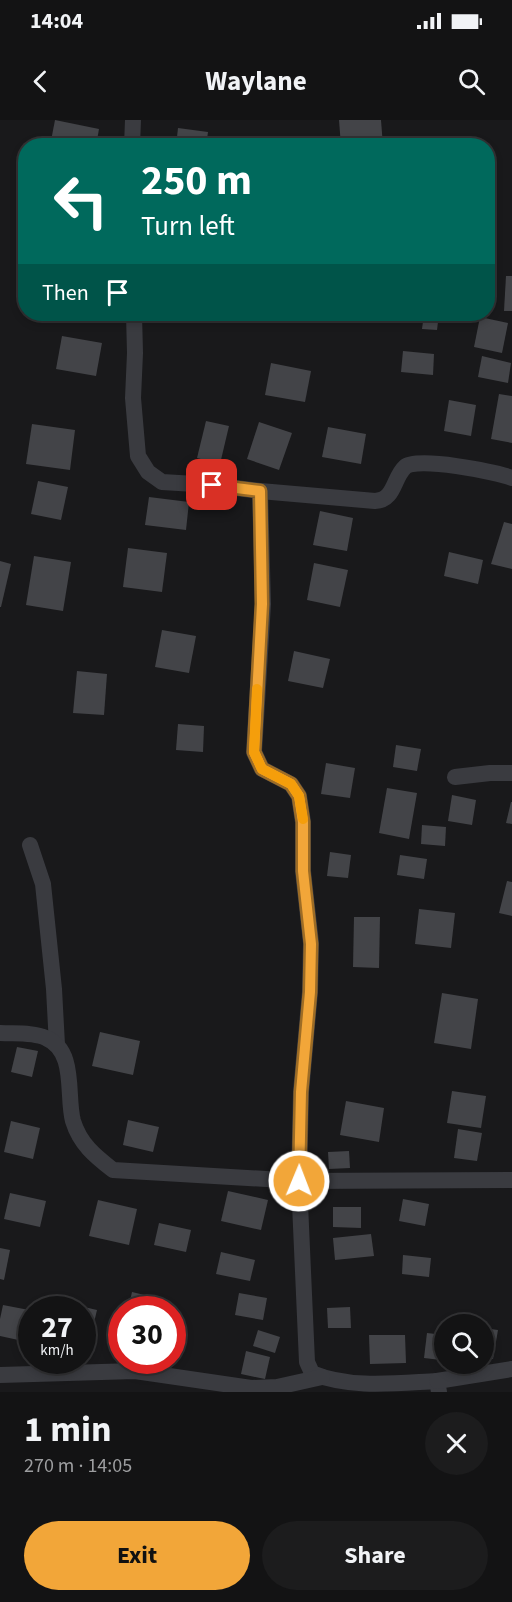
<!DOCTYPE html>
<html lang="en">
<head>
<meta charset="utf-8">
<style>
  body { margin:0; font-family:"Source Sans 3",sans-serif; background:#1c1c1d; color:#f1f3f6; height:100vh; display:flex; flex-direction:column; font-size:22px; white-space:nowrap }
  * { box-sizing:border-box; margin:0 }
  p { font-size:20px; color:#9d9ea0 }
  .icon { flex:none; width:33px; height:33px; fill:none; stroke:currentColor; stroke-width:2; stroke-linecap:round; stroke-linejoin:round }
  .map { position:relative; height:1272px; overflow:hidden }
  .panel { display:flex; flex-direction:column; background:#131314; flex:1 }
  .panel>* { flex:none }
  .banner { position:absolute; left:18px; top:18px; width:477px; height:183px; border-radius:24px; box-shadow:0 3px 9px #0003,0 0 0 2px #323234; background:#00695c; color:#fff; overflow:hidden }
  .fabs { position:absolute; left:434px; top:1194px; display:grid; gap:12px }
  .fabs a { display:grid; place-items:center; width:60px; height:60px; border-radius:50%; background:#131314; box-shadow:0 3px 9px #0003,0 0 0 2px #323234; font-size:30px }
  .speed { position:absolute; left:18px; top:1176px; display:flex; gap:12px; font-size:30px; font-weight:700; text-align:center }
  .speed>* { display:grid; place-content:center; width:78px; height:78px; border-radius:50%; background:#131314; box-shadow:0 3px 9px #0003,0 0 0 2px #323234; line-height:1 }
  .speed small { font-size:15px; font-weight:400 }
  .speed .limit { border:9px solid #d22; background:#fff; color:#111 }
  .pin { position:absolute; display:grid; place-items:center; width:51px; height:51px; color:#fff; margin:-26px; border-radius:12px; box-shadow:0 3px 9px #0006 }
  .me { position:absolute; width:66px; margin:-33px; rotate:1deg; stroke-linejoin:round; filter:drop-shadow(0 0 4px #0008) }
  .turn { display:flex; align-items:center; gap:21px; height:126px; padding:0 24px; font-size:27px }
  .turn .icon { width:78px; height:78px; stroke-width:2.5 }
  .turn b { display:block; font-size:42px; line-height:51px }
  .then { display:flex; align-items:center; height:57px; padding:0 24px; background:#0003; gap:12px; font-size:22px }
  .round { display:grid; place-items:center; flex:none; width:63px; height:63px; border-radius:32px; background:#1c1c1d }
  .headline { display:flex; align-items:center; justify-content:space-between; height:102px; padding:0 24px }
  h1 { font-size:36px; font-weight:700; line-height:45px }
  .primary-button { display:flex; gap:12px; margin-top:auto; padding:12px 24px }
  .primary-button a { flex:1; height:69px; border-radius:36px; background:#f2a639; color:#111; font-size:24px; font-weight:700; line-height:69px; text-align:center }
  .primary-button a+a { background:#1c1c1d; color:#f1f3f6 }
  .status { display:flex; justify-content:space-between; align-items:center; height:42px; padding:0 30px; background:#131314; direction:ltr }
  .status svg { height:16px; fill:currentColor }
  header { display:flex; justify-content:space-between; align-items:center; height:78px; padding:0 24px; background:#131314; font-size:27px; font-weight:700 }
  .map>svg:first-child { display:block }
  .building { fill:#434448 }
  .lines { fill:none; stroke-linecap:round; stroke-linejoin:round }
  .street { stroke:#3a3b40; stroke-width:16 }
  .route-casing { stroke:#9d6c25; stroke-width:15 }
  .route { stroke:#f2a639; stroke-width:10 }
  .slow { stroke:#f59e0b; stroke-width:10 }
</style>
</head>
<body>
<div class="status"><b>14:04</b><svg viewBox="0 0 49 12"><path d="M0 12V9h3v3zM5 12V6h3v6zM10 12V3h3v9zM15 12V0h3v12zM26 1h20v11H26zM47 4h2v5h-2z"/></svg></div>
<header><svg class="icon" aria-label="back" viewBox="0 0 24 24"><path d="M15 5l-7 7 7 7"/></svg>Waylane<svg class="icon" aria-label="search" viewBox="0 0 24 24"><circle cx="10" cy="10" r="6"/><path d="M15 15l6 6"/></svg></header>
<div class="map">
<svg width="512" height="1272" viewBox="0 0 512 1272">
  <rect width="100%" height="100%" fill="#19191b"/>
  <g class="building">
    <polygon points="55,0 99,9 96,26 50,26"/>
    <polygon points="339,0 381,0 383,26 341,26"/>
    <polygon points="178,8 208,12 206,26 176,26"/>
    <polygon points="506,156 512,156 512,191 504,191"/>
    <polygon points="424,194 439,194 437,210 422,209"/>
    <polygon points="480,197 508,203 502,233 474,227"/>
    <polygon points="62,216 102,223 96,256 56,249"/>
    <polygon points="403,231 434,234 433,255 401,252"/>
    <polygon points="482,236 511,243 508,263 478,257"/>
    <polygon points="271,243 311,251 305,282 265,275"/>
    <polygon points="499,274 512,276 512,323 491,319"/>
    <polygon points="449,280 476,285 471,316 444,311"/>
    <polygon points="206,301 229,306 220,344 197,338"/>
    <polygon points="259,302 292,313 279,350 247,339"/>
    <polygon points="32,304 75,310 70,350 26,344"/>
    <polygon points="328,307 366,314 361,344 322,337"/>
    <polygon points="38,361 68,367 61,400 31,394"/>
    <polygon points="149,377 189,382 186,410 145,405"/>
    <polygon points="320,391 353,398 347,431 313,425"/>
    <polygon points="504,402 512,404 512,449 491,444"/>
    <polygon points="128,428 167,433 162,472 123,467"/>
    <polygon points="449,432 483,440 478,464 444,456"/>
    <polygon points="34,436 71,442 63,491 26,485"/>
    <polygon points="0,441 11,444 1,487 0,487"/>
    <polygon points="314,443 348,450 340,487 307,480"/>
    <polygon points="162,510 196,516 189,553 155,547"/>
    <polygon points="294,531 330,539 323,568 288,561"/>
    <polygon points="77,551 107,554 104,595 73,593"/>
    <polygon points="178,604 204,606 203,632 176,630"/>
    <polygon points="396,625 421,629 417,651 393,647"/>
    <polygon points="326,643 355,648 350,678 321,674"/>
    <polygon points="387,668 417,673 409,719 379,713"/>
    <polygon points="452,675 476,680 472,705 448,701"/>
    <polygon points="511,682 512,682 512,704 506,703"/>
    <polygon points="422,705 446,707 445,726 421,724"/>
    <polygon points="330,732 351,735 348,758 327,756"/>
    <polygon points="400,735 427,739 424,759 397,755"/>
    <polygon points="507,761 512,762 512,796 499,793"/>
    <polygon points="419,789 455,793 451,828 415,824"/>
    <polygon points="354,797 380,797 379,848 353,847"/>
    <polygon points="442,873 478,879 471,929 434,923"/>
    <polygon points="100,912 140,921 133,955 92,946"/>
    <polygon points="17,927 38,931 32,957 11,952"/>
    <polygon points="452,971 486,976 481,1008 447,1003"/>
    <polygon points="346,981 384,988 379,1022 340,1015"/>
    <polygon points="128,1000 159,1007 153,1032 123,1025"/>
    <polygon points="11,1001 40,1008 33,1039 4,1032"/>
    <polygon points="458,1009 482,1013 477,1041 454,1038"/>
    <polygon points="349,1031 350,1048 329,1049 328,1032"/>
    <polygon points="228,1071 268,1080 261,1110 221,1101"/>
    <polygon points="10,1073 46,1081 40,1107 4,1099"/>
    <polygon points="403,1079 429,1084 425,1106 399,1101"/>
    <polygon points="98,1080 137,1089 129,1125 89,1116"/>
    <polygon points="333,1087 361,1087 361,1108 333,1107"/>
    <polygon points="159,1103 191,1110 186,1132 154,1125"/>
    <polygon points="371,1114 374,1136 335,1140 333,1118"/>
    <polygon points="0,1128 10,1130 4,1160 0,1159"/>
    <polygon points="221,1132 255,1140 250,1161 216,1154"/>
    <polygon points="403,1135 431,1138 429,1157 402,1154"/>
    <polygon points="132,1172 161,1179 159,1190 128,1190"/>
    <polygon points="239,1173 267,1178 263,1200 235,1195"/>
    <polygon points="67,1183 97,1190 91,1215 82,1213 82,1190 66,1190"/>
    <polygon points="3,1185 29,1190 23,1221 0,1216 0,1199"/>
    <polygon points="350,1187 351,1208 328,1208 327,1188"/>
    <polygon points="483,1208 498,1210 493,1239 483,1237"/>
    <polygon points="258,1210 280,1217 275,1233 253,1226"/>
    <polygon points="427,1213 444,1215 441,1240 424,1238"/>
    <polygon points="369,1215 405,1215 406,1243 370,1244"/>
    <polygon points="246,1231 270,1237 265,1259 241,1254"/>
  </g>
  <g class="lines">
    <g class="street">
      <polyline points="132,26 133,0"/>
      <path d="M134,194L135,233L133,278L138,336L148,352L162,362L212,365L260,371L375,381C395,380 393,358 405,347C416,336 496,352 512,358"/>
      <path d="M260,371L263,484L254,632L262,649L291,664L299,676L303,702V751L311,823L310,872L301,972L299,1061L307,1242L312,1253C350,1269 397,1263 437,1261L439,1272"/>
      <polyline points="455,657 490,653 512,653"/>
      <polyline points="30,725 43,764 54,869 57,925"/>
      <path d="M0,913C14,914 33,912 46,918C77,931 66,976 73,1001C80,1024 95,1036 113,1050L299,1061L512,1060"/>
      <polyline points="0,1255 135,1251 251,1268 277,1267 322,1257"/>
      <polyline points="437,1261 512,1249"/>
    </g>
  </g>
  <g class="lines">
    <g class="route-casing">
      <polyline id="route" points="212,365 260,371 262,484 254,632 262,649 291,664 299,676 303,702 303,751 311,824 310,872 301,972 299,1061"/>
    </g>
    <use href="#route" class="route"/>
    <polyline class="slow" points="257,569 254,632 262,649 291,664 299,676 303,699"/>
  </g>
</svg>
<div class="fabs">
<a><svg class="icon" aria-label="search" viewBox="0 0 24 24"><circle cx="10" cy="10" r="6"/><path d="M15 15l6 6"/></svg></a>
</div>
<div class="speed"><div>27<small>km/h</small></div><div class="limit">30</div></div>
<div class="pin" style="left:212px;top:365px;background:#d93025"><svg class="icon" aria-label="arrive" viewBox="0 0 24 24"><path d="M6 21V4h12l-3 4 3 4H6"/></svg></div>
<svg class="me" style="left:299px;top:1061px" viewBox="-20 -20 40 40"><circle r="17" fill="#f2a639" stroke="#fff" stroke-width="3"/><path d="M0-11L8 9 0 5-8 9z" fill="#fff"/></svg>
<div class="banner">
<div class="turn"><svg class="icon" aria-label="left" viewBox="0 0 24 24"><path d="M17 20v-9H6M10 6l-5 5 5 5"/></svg><div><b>250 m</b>Turn left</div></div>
<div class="then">Then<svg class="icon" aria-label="arrive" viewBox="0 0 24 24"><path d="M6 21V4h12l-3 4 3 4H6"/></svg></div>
</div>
</div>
<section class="panel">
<div class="headline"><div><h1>1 min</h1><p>270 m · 14:05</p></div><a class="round"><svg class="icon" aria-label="close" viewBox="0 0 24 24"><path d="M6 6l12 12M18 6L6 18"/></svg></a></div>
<div class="primary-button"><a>Exit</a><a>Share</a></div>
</section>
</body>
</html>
